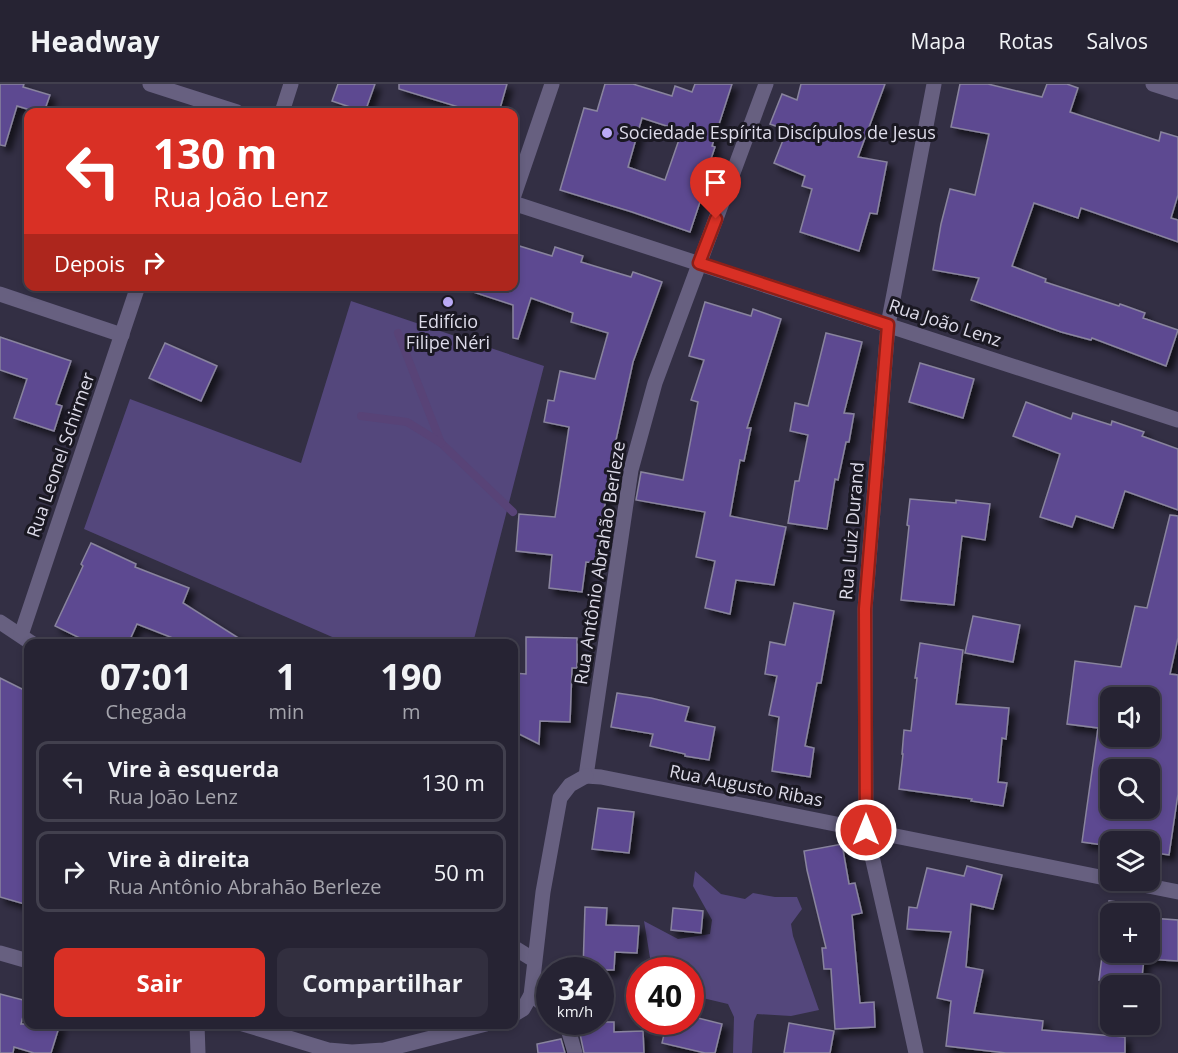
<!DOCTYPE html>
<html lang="pt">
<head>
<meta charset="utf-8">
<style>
  body { margin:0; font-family:"Open Sans",sans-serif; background:#322f3f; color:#f1f3f6; height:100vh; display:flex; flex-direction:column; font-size:22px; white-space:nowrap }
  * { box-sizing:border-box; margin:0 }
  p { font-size:20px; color:#a4a4ac }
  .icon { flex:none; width:33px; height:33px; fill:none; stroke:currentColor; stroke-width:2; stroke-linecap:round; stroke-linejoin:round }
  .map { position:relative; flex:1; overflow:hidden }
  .side { position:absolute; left:24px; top:555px; width:494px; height:390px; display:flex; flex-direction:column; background:#262333; border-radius:12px; box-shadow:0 3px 9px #0003,0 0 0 2px #42404e }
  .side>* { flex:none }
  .guide { position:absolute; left:24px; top:24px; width:494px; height:183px; border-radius:12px; box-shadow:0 3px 9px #0003,0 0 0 2px #42404e; background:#d93025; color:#fff; overflow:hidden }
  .fabs { position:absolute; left:1100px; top:603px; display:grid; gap:12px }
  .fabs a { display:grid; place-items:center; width:60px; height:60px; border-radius:12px; background:#262333; box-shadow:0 3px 9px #0003,0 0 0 2px #42404e; font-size:30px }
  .speed { position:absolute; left:536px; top:873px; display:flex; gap:12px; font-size:30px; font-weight:700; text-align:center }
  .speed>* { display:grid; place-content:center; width:78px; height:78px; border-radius:50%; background:#262333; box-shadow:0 3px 9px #0003,0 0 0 2px #42404e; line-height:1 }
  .speed small { font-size:15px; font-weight:400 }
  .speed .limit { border:9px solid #d22; background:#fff; color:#111 }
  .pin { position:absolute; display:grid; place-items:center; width:51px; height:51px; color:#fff; margin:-62px -26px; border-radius:50% 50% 50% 0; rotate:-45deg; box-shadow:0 0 6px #0007 }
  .pin .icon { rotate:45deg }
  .me { position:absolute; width:66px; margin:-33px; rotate:0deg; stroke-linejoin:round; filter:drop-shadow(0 0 4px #0008) }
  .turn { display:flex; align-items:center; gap:21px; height:126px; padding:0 30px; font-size:27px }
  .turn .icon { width:78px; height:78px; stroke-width:2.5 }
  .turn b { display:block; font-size:42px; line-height:51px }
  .then { display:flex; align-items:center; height:57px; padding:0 30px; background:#0003; gap:12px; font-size:22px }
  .eta { display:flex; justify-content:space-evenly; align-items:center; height:102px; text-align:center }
  .eta b { font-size:36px; font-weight:700; line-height:42px }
  .cta { display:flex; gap:12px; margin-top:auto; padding:12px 30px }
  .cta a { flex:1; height:69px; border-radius:12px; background:#d93025; color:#fff; font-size:24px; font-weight:700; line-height:69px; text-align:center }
  .cta a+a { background:#322f3f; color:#f1f3f6 }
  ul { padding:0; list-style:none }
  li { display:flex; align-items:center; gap:18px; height:81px; margin:0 12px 9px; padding:0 18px; border:3px solid #42404e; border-radius:12px }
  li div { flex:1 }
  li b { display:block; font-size:22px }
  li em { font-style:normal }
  header { display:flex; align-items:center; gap:36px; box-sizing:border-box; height:84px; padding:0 30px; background:#262333; border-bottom:2px solid #42404e }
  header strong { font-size:28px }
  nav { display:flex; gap:33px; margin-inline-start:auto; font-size:21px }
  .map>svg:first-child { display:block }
  .green { fill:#54477c }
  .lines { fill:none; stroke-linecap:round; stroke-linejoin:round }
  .stream { stroke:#584377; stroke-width:8 }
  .building { fill:#5d4a91; stroke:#89849e; stroke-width:1.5; fill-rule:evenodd; filter:url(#shadow) }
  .minor { stroke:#676080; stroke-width:15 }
  .route-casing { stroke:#8d1f18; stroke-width:15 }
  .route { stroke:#d93025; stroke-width:10 }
  .poi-dot { fill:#bbaaf6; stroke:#1a1822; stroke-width:2 }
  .labels { text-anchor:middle; stroke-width:6; stroke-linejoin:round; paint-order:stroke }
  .poi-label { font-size:18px; fill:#dddbe9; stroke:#1a1822; text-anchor:start }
  .street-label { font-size:18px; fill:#dddbe9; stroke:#1a1822 }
</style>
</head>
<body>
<header>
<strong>Headway</strong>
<nav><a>Mapa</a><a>Rotas</a><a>Salvos</a></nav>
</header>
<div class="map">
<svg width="1178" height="969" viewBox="0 0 1178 969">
  <defs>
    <filter id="shadow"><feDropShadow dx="5.5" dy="5.5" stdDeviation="3" flood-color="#0009"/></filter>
  </defs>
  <rect width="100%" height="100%" fill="#332f44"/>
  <g class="green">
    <polygon points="351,217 544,282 473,559 346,559 84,445 130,315 301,379"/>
    <polygon points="695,787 721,810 745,815 753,809 775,813 797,813 802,825 791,840 793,852 819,926 791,932 757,930 754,937 752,969 733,969 734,933 728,920 690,911 690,886 652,886 644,837 678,855 710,850 712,836 693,802"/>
  </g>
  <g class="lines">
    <g class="stream">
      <polyline points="398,249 441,359 513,428"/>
      <polyline points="361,332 407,338 441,359"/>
    </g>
  </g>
  <g class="building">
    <polygon points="0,0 24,0 23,3 50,11 44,28 37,28 17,22 5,62 0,61"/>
    <polygon points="338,0 375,0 365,28 332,17"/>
    <polygon points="399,0 507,0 499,28 475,28 399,5"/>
    <path d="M605,0H633L672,12L675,2L692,8L695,0H732L712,62L715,63L700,108L703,109L690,148L632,128L560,106L584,24L597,27ZM642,34L682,47L665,96L628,83Z"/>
    <polygon points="801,0 885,0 858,73 887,78 877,130 870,129 859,167 800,148 812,105 802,102 805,92 774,79 787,46 770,40 782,10 797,16"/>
    <polygon points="960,0 988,0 1042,13 1047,0 1067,0 1078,4 1070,28 1159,57 1161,48 1178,53 1178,111 1171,134 1178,136 1178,158 1081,124 1078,134 1034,119 1012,182 1046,195 1045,198 1119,222 1120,220 1145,229 1143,234 1178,246 1166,282 1092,254 1091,256 1061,248 971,216 979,194 933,186 941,140 950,105 975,111 989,50 951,43"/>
    <polygon points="513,160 552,172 555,163 583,172 581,178 631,193 633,188 662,198 633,278 614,365 616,366 613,383 621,384 617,412 607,410 600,446 597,479 586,478 582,508 549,504 552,471 516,467 519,430 555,433 569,343 544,338 548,316 554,317 560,287 595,295 608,249 571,238 573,229 531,214 518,255 513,254 513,221 470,207 470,202 513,202"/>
    <polygon points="705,218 751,232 753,225 781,235 747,344 751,344 744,377 740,376 730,432 786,443 774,501 736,496 730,530 705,524 715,477 696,473 705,428 636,416 641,388 683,396 698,318 691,316 704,276 689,272"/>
    <polygon points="826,249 862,258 844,329 854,330 849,358 846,358 838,396 835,395 827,445 788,439 795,397 799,397 808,351 790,347 795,319 808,322"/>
    <polygon points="0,253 71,277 56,320 62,322 54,347 14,334 27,295 0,286"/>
    <polygon points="165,259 217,282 201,317 149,294"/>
    <polygon points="920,279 974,295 963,334 909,318"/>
    <polygon points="1026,318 1071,335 1073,329 1111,341 1112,337 1144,348 1142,352 1178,365 1178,426 1125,407 1113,444 1076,432 1072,443 1040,433 1060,370 1013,352"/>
    <polygon points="910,415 956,419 956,416 990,420 985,456 962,452 954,521 901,516 909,442 907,441"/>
    <path d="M1170,431L1178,432V554L1170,590L1178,591V710L1169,771L1149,768V758H1110V762L1082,758L1098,644L1067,640L1075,577L1121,583L1135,522L1147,524ZM1110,614H1149V652H1110ZM1110,686H1149V724H1110Z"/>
    <polygon points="91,459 136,480 135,483 189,504 183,519 248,560 188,560 137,540 128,560 92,560 55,542 83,482 81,480"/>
    <polygon points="794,519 834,527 821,599 817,599 805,662 814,664 810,693 772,687 779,633 769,631 777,592 765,590 770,558 785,561"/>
    <polygon points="973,532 1020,541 1013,578 965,569"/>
    <polygon points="526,553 577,554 577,584 572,584 570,638 540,637 539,660 513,647 513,589 526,590"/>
    <polygon points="920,559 963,566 956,620 1009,624 1006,655 1002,654 998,698 1007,699 1003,722 971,717 972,715 899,705 903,670 902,670 904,646 911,647 917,594 915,594"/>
    <polygon points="0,594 28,608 28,821 0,813"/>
    <polygon points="617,609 651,614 689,623 685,637 715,643 709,676 685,672 685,670 650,662 653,650 611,643"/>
    <polygon points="598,724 634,728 629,769 592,765"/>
    <polygon points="842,760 849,800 855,799 862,829 852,831 860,919 874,918 875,943 835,945 831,885 824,885 822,864 826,864 807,786 804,767"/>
    <polygon points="967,782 1002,791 993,825 971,820 966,883 983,886 974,929 1043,937 1042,946 1125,953 1125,969 1006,969 946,962 951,917 937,914 951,848 907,845 909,823 917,824 927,784 964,792"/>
    <path d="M1109,817L1151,822L1150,834L1178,836V877L1144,875L1141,902L1099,896ZM1110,830H1149V868H1110Z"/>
    <polygon points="585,823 607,824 606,841 639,842 637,869 615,868 614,886 583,886"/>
    <polygon points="673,824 703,827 701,849 671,846"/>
    <polygon points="0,910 27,917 21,940 60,940 51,969 34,969 14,963 13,969 0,969"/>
    <polygon points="690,932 722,940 715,969 705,969 662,959 667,938 690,938"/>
    <polygon points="584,938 614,938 614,948 643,947 644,969 584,969 580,950 584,950"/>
    <polygon points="789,939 834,947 830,969 784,969"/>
    <polygon points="561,955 565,969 538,969 537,960"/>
  </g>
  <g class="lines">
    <g class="minor">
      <polyline points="150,0 237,28"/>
      <polyline points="1153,0 1178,8"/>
      <polyline points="282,28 291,0"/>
      <polyline points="513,114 552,0"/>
      <polyline points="513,119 1178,336"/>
      <polyline points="0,210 122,251"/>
      <polyline points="0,538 33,560"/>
      <polyline points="21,551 138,202"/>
      <polyline points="586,692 631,386 655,299 766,0"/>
      <polyline points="586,692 601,693 1110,795"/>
      <polyline points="1118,796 1178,808"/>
      <polyline points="513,863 534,876"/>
      <polyline points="0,869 28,877"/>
      <polyline points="531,911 549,924"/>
      <polyline points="513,931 523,925 531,911 543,808 560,714 570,701 586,692"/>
      <polyline points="566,938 575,969"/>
      <polyline points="197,940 198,969"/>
      <polyline points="243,940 328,966 352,968 384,966 486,940"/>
      <polyline points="916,969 899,891 866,746 865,525 888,241 934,0"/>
    </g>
  </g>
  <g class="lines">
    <g class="route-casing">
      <polyline id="route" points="716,135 699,179 888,241 865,525 866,746"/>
    </g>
    <use href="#route" class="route"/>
  </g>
  <g class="poi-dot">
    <circle cx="607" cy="49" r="6"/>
    <circle cx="448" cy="218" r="6"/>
  </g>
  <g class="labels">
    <g class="poi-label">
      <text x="619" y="55">Sociedade Espírita Discípulos de Jesus</text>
      <text x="448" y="244" text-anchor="middle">Edifício<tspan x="448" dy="21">Filipe Néri</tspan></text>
    </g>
    <g class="street-label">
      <text transform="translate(945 239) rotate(18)" y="6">Rua João Lenz</text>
      <text transform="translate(61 371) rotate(-71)" y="6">Rua Leonel Schirmer</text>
      <text transform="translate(852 447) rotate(-85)" y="6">Rua Luiz Durand</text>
      <text transform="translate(600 479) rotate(-81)" y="6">Rua Antônio Abrahão Berleze</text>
      <text transform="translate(746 702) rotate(11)" y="6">Rua Augusto Ribas</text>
    </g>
  </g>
</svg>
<div class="fabs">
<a><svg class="icon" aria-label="sound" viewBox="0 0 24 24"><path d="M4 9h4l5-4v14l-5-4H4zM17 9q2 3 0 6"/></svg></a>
<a><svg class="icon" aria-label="search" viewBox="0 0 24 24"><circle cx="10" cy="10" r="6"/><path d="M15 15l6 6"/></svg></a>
<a><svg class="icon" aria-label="layers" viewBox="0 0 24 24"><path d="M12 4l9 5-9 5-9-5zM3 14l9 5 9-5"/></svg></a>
<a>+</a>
<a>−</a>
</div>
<div class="speed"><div>34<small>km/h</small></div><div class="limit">40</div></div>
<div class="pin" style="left:716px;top:135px;background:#d93025"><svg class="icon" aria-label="arrive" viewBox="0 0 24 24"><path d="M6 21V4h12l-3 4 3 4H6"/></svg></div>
<svg class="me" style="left:866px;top:746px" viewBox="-20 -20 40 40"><circle r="17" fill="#d93025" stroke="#fff" stroke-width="3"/><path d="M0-11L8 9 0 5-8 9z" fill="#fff"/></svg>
<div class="guide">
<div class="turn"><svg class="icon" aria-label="left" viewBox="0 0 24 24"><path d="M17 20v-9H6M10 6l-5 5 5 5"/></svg><div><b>130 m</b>Rua João Lenz</div></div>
<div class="then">Depois<svg class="icon" aria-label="right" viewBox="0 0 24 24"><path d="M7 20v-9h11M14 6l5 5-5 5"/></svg></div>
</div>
<section class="side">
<div class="eta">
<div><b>07:01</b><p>Chegada</p></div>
<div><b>1</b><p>min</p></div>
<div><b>190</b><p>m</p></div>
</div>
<ul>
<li><svg class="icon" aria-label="left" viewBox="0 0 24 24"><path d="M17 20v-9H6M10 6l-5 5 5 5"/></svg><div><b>Vire à esquerda</b><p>Rua João Lenz</p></div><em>130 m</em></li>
<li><svg class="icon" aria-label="right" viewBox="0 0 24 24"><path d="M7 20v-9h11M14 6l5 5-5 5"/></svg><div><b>Vire à direita</b><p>Rua Antônio Abrahão Berleze</p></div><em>50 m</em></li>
</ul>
<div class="cta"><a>Sair</a><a>Compartilhar</a></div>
</section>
</div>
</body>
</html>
